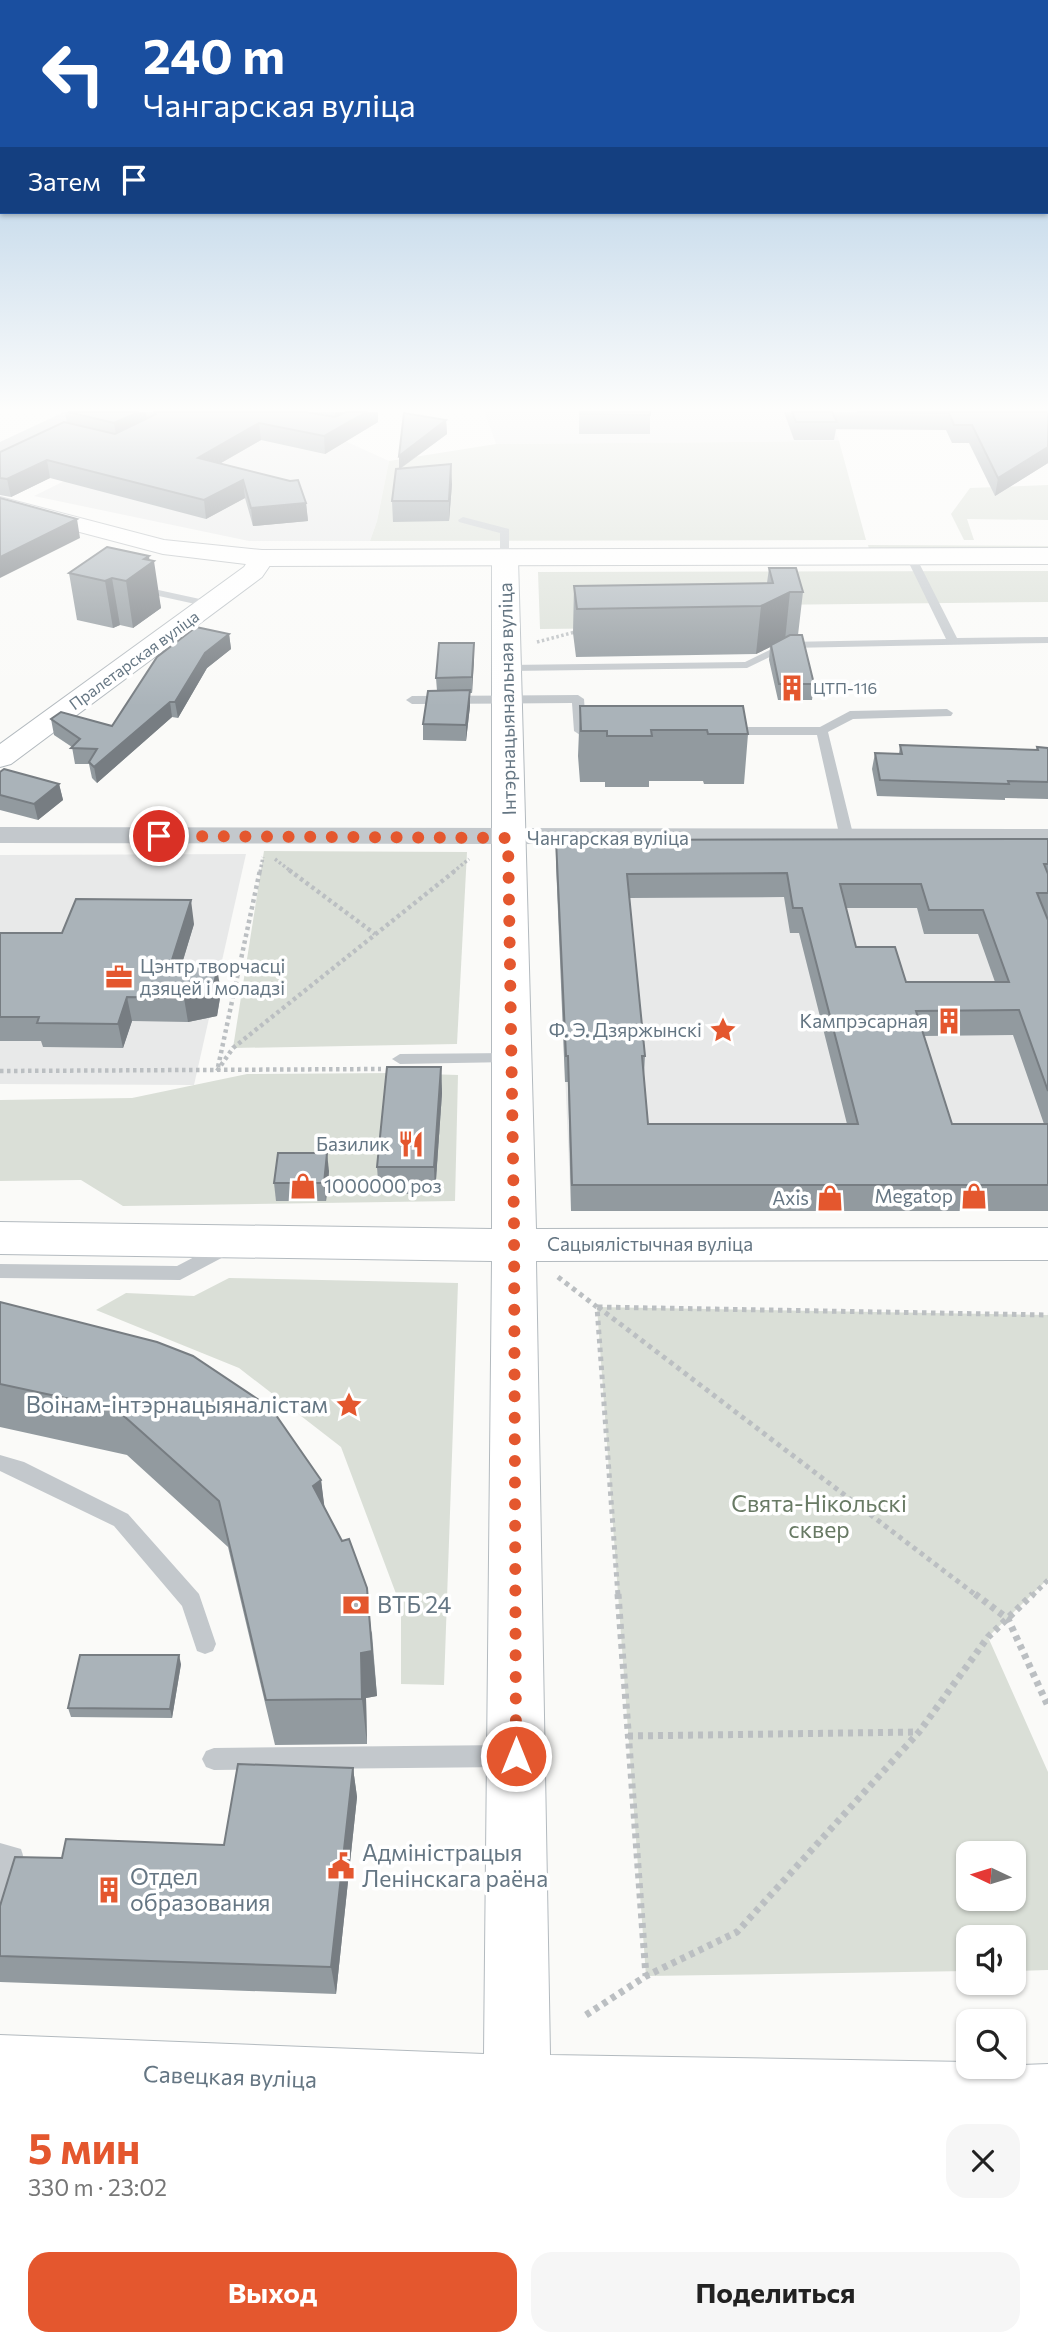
<!DOCTYPE html>
<html lang="ru">
<head>
<meta charset="utf-8">
<style>
  body { margin:0; font-family:Commissioner,sans-serif; background:#f6f6f6; color:#222; height:100vh; display:flex; flex-direction:column; font-size:26px; white-space:nowrap }
  * { box-sizing:border-box; margin:0 }
  p { font-size:23px; color:#767676 }
  .icon { flex:none; width:38px; height:38px; fill:none; stroke:currentColor; stroke-width:2; stroke-linecap:round; stroke-linejoin:round }
  .map { position:relative; height:2101px; overflow:hidden }
  .drawer { display:flex; flex-direction:column; background:#fff; flex:1 }
  .drawer>* { flex:none }
  .guide { position:absolute; left:0px; top:0px; width:1048px; height:214px; box-shadow:0 2px 5px #0004; background:#1a4fa0; color:#fff; overflow:hidden }
  .needle { width:46px; rotate:274deg }
  .buttons { position:absolute; left:956px; top:1841px; display:grid; gap:14px }
  .buttons a { display:grid; place-items:center; width:70px; height:70px; border-radius:14px; background:#fff; box-shadow:0 2px 5px #0004; font-size:35px }
  .pin { position:absolute; display:grid; place-items:center; width:60px; height:60px; color:#fff; margin:-30px; border:4px solid #fff; border-radius:50%; box-shadow:0 2px 7px #0007 }
  .me { position:absolute; width:77px; margin:-38px; rotate:0deg; stroke-linejoin:round; filter:drop-shadow(0 0 5px #0008) }
  .turn { display:flex; align-items:center; gap:24px; height:147px; padding:0 28px; font-size:32px }
  .turn .icon { width:91px; height:91px; stroke-width:2.5 }
  .turn b { display:block; font-size:49px; line-height:60px }
  .then { display:flex; align-items:center; height:66px; padding:0 28px; background:#0003; gap:14px; font-size:26px }
  .round { display:grid; place-items:center; flex:none; width:74px; height:74px; border-radius:21px; background:#f6f6f6 }
  .headline { display:flex; align-items:center; justify-content:space-between; height:119px; padding:0 28px }
  h1 { font-size:42px; font-weight:700; line-height:52px; color:#e4572e }
  .action { display:flex; gap:14px; margin-top:auto; padding:14px 28px }
  .action a { flex:1; height:80px; border-radius:21px; background:#e4572e; color:#fff; font-size:28px; font-weight:700; line-height:80px; text-align:center }
  .action a+a { background:#f6f6f6; color:#222 }
  .map>svg:first-child { display:block }
  .built { fill:#e8e9e9 }
  .green { fill:#dadfd7; fill-rule:evenodd }
  .lines { fill:none; stroke-linecap:round; stroke-linejoin:round }
  .secondary-casing { stroke:#b3babf; stroke-width:2 }
  .primary-casing { stroke:#b5babe; stroke-width:2 }
  .path-far3 { stroke:#bbbfc2; stroke-width:3.5; stroke-dasharray:2.5 2.5; stroke-linecap:butt }
  .path-far2 { stroke:#bbbfc2; stroke-width:4.5; stroke-dasharray:3.5 3.5; stroke-linecap:butt }
  .path-far1 { stroke:#bbbfc2; stroke-width:5; stroke-dasharray:4.5 4.5; stroke-linecap:butt }
  .path { stroke:#bbbfc2; stroke-width:7; stroke-dasharray:5 5; stroke-linecap:butt }
  .lane { fill:#c3c8cc; fill-rule:evenodd }
  .street { fill:#c3c8cc; fill-rule:evenodd }
  .secondary { fill:#fff; fill-rule:evenodd }
  .primary { fill:#fff; fill-rule:evenodd }
  .wall { fill:#929a9f; fill-rule:evenodd }
  .shaded-wall { fill:#777d82 }
  .building { fill:#aab3b9; stroke:#777d82; stroke-width:2; fill-rule:evenodd }
  .route { stroke:#e4572e; stroke-width:12; stroke-dasharray:0 21.6 }
  .labels { text-anchor:middle; stroke-width:7; stroke-linejoin:round; paint-order:stroke }
  .far-street-label { font-size:16px; fill:#657683; stroke:#fff }
  .far-poi-label { font-size:16px; fill:#657683; stroke:#fff; text-anchor:start }
  .street-label { font-size:19px; fill:#657683; stroke:#fff }
  .poi-label { font-size:19px; fill:#657683; stroke:#fff; text-anchor:end }
  .near-poi-label { font-size:23px; fill:#657683; stroke:#fff; text-anchor:start }
  .near-park-label { font-size:23px; fill:#687a64; stroke:#fff }
  .near-street-label { font-size:23px; fill:#657683; stroke:#fff }
</style>
</head>
<body>
<div class="map">
<svg width="1048" height="2101" viewBox="0 0 1048 2101">
  <rect width="100%" height="100%" fill="#fafaf8"/>
  <g class="built">
    <polygon points="485,412 1041,412 1048,431 835,430 839,441 496,444"/>
    <polygon points="246,424 345,441 389,461 377,521 370,541 249,541 34,496 157,435"/>
    <polygon points="246,854 194,1085 0,1084 0,855"/>
    <polygon points="556,863 1048,863 1048,1211 571,1211"/>
  </g>
  <g class="green">
    <polygon points="839,441 866,540 370,541 377,521 389,461 496,444"/>
    <polygon points="1048,485 1048,520 967,519 974,540 964,540 951,514 970,488"/>
    <polygon points="868,545 1048,546 1048,556 871,557"/>
    <polygon points="1048,571 1048,602 757,605 736,627 540,629 538,572"/>
    <polygon points="264,851 467,852 457,1044 233,1048"/>
    <polygon points="396,1073 458,1075 455,1201 123,1206 81,1180 0,1181 0,1100 132,1098 247,1074"/>
    <polygon points="229,1278 458,1283 444,1685 401,1684 401,1607 341,1447 239,1368 96,1310 126,1293 194,1296"/>
    <path d="M597,1307L1048,1315V1579L988,1637L1048,1772V1970L1013,1971V1937H968V1971L646,1976ZM968,1853H1013V1899H968Z"/>
  </g>
  <g class="lines">
    <g class="secondary-casing">
      <g id="secondary">
        <polygon points="262,550 271,553 275,558 262,577 11,764 0,767 0,744 244,567 253,553"/>
        <polygon points="505,550 514,553 518,558 536,1229 1048,1228 1048,1260 536,1261 550,2055 968,2062 968,2067 1048,2064 1048,2101 0,2101 0,2035 484,2054 492,1261 0,1254 0,1222 492,1229 492,558 496,553"/>
      </g>
    </g>
    <g class="primary-casing">
      <polygon id="primary" points="0,497 164,540 262,550 1048,548 1048,564 262,566 163,554 0,511"/>
    </g>
    <g class="path-far3">
      <polyline points="537,642 579,631"/>
      <polyline points="275,859 292,872"/>
      <polyline points="260,872 263,857"/>
      <polyline points="453,872 469,859"/>
    </g>
    <g class="path-far2">
      <polyline points="289,870 375,934"/>
      <polyline points="218,1067 260,870"/>
      <polyline points="0,1071 381,1069"/>
      <polyline points="217,1071 233,1048 456,870"/>
    </g>
    <g class="path-far1">
      <polyline points="558,1277 597,1307 618,1596"/>
      <polyline points="598,1307 977,1596"/>
      <polyline points="598,1307 1048,1315"/>
      <polyline points="1032,1596 1048,1580"/>
    </g>
    <g class="path">
      <polyline points="618,1594 646,1976"/>
      <polyline points="975,1594 1008,1619 1048,1706"/>
      <polyline points="628,1736 919,1732"/>
      <polyline points="586,2015 646,1976 737,1932 919,1732 988,1637 1033,1594"/>
    </g>
    <g class="lane">
      <polygon points="463,517 509,529 509,560 500,558 500,533 459,522 458,520"/>
      <polygon points="911,554 916,557 957,638 1048,637 1048,643 788,648 747,668 506,671 500,668 506,665 745,662 786,642 946,639 906,557"/>
      <polygon points="140,586 209,601 214,604 209,607 136,591 135,589"/>
      <polygon points="578,695 584,699 586,727 590,728 590,734 580,735 574,731 572,703 412,704 406,700 412,696"/>
      <polygon points="947,709 953,713 951,716 853,719 828,732 854,838 847,842 840,838 817,735 727,735 721,731 727,727 820,727 850,711"/>
      <polygon points="511,1053 517,1054 519,1058 517,1062 400,1064 392,1059 400,1054"/>
      <polygon points="225,1241 231,1243 234,1248 231,1253 180,1280 0,1278 0,1264 177,1266"/>
      <polygon points="0,1455 24,1462 128,1514 199,1594 216,1644 213,1651 205,1654 197,1651 182,1606 114,1526 0,1471"/>
      <polygon points="507,1745 515,1748 519,1756 515,1764 507,1767 214,1770 206,1767 202,1759 206,1751 214,1748"/>
      <path d="M0,1843L21,1849C31,1875 19,1911 9,1935L0,1939Z"/>
    </g>
    <g class="street">
      <polygon points="64,412 87,412 84,416 0,454 0,442"/>
      <polygon points="0,827 1048,829 1048,845 0,843"/>
    </g>
    <use href="#secondary" class="secondary"/>
    <use href="#primary" class="primary"/>
  </g>
  <g class="wall">
    <polygon points="65,412 378,412 378,422 325,454 261,440 221,463 306,503 308,521 253,526 245,498 206,519 50,478 11,497 0,495 0,452 67,423"/>
    <rect x="579" y="412" width="71" height="22"/>
    <polygon points="784,412 1048,412 1048,463 995,496 969,443 952,443 946,430 836,429 834,440 794,440"/>
    <polygon points="446,420 447,434 400,469 452,484 449,521 393,522 392,501 399,469"/>
    <polygon points="150,561 161,608 133,628 120,625 113,628 77,620 69,573"/>
    <polygon points="769,568 803,592 798,635 814,684 812,700 778,700 769,660 770,647 756,654 576,657 573,633 574,586 767,583"/>
    <polygon points="229,634 231,649 207,668 178,718 172,717 97,783 92,778 89,764 75,764 72,747 54,735 51,719 112,726"/>
    <polygon points="474,643 472,693 470,693 470,706 466,741 423,740 423,724 437,691 436,678"/>
    <polygon points="580,706 748,734 744,784 704,784 703,781 649,781 649,787 605,787 605,782 580,782 578,756"/>
    <polygon points="900,745 1036,750 1037,747 1048,748 1048,799 1005,798 1005,800 877,796 872,769 875,753 899,754"/>
    <polygon points="0,772 59,784 63,800 38,820 0,810"/>
    <path d="M1048,839V917H1047L1048,920V1211H571L568,1082H565L556,863V840ZM784,897L790,933H799L847,1124H648L644,1075L645,1056L629,898ZM846,908H917L924,934H978L995,982H906L856,947ZM1013,1035L1044,1124H952L924,1036Z"/>
    <polygon points="194,924 182,963 221,992 217,1016 188,1022 132,1021 123,1048 43,1047 41,1041 0,1041 0,933 62,933"/>
    <polygon points="441,1067 442,1093 435,1194 379,1194 377,1167"/>
    <polygon points="329,1171 326,1201 276,1201 274,1183"/>
    <polygon points="0,1302 321,1480 324,1507 372,1633 377,1696 366,1698 367,1744 275,1745 228,1547 127,1455 0,1427"/>
    <polygon points="181,1664 172,1718 71,1717 68,1708"/>
    <polygon points="353,1768 357,1797 336,1994 0,1982 0,1906 62,1858 224,1845"/>
  </g>
  <g class="shaded-wall">
    <polygon points="139,412 146,412 148,426 117,440 114,423"/>
    <polygon points="335,412 350,412 336,423"/>
    <polygon points="366,412 378,412 378,422 325,454 324,436"/>
    <polygon points="446,420 447,434 399,469 399,456"/>
    <polygon points="259,423 261,440 200,475 198,458"/>
    <polygon points="1048,447 1048,463 995,496 998,478"/>
    <polygon points="47,460 50,478 11,497 7,479"/>
    <polygon points="451,464 452,484 449,521 449,501"/>
    <polygon points="243,480 245,498 206,519 204,500"/>
    <polygon points="306,503 308,521 253,526 251,508"/>
    <polygon points="77,519 80,538 0,578 0,557"/>
    <polygon points="149,556 150,564 154,561 161,608 133,628 126,581 144,559"/>
    <polygon points="112,578 120,625 113,628 105,581"/>
    <polygon points="790,592 785,640 756,654 761,606"/>
    <polygon points="229,634 231,649 207,668 178,718 175,702 205,653"/>
    <polygon points="474,643 474,658 472,693 472,677"/>
    <polygon points="470,690 470,706 466,741 466,725"/>
    <polygon points="170,702 172,717 97,783 94,767"/>
    <polygon points="59,784 63,800 38,820 34,804"/>
    <polygon points="191,900 194,924 175,987 171,963"/>
    <polygon points="217,968 221,992 217,1016 188,1022 184,998"/>
    <polygon points="127,997 132,1021 123,1048 118,1024"/>
    <polygon points="441,1067 442,1093 435,1194 434,1167"/>
    <polygon points="327,1153 329,1171 326,1201 324,1183"/>
    <polygon points="321,1480 327,1526 313,1486"/>
    <polygon points="367,1588 377,1696 366,1698 367,1744 362,1699 361,1653"/>
    <polygon points="179,1655 181,1664 172,1718 170,1709"/>
    <polygon points="353,1768 357,1797 336,1994 331,1967"/>
  </g>
  <g class="building">
    <polygon points="68,412 139,412 114,423"/>
    <polygon points="155,412 305,412 335,417 346,412 366,412 324,436 259,423 198,458 290,481 298,480 306,503 251,508 243,480 204,500 47,460 7,479 0,478 0,452 64,422 115,434 156,414"/>
    <polygon points="580,412 650,412 650,415 580,414"/>
    <polygon points="792,412 832,412 837,422 796,422"/>
    <polygon points="857,412 1048,412 1048,447 998,478 972,425 954,425 949,413"/>
    <polygon points="404,413 446,420 399,456"/>
    <polygon points="451,464 449,501 392,501 396,469"/>
    <polygon points="0,498 77,519 0,557"/>
    <polygon points="107,547 149,556 144,559 154,561 126,581 112,578 105,581 69,573"/>
    <polygon points="769,568 796,568 803,592 790,592 761,606 577,609 574,586 773,583"/>
    <polygon points="196,627 229,634 205,653 175,702 170,702 94,767 89,762 97,749 71,748 80,739 51,719 61,712 112,726 157,657"/>
    <polygon points="790,635 802,635 814,684 779,684 771,645"/>
    <polygon points="439,643 474,643 472,677 436,678"/>
    <polygon points="470,690 466,725 423,724 428,691"/>
    <polygon points="580,706 743,706 748,734 708,734 707,730 651,730 652,736 607,736 607,731 581,731"/>
    <polygon points="900,745 1038,750 1037,747 1048,748 1048,782 1008,781 1009,784 880,780 875,753 902,754"/>
    <polygon points="4,769 59,784 34,804 0,795 0,772"/>
    <path d="M1048,839V864H1044L1048,874V893H1037L1048,920V1091L1019,1010L916,1011L952,1124H1048V1185H572L568,1056H566L556,840ZM787,873L793,908H802L858,1124H648L642,1056H645L627,874ZM840,884H921L929,910H983L1009,982H906L895,947H856Z"/>
    <polygon points="76,899 191,900 171,963 206,964 217,968 213,992 184,998 127,997 118,1024 37,1023 39,1017 0,1017 0,933 62,933"/>
    <polygon points="387,1067 441,1067 434,1167 377,1167"/>
    <polygon points="278,1153 327,1153 324,1183 274,1183"/>
    <polygon points="0,1302 157,1342 193,1356 271,1408 321,1480 313,1486 342,1541 349,1539 367,1588 372,1651 361,1653 362,1699 266,1700 219,1501 116,1409 0,1384"/>
    <polygon points="80,1655 179,1655 170,1709 68,1708"/>
    <polygon points="238,1764 353,1768 331,1967 0,1956 0,1906 15,1857 62,1858 66,1839 224,1845"/>
  </g>
  <linearGradient id="sky" x2="0" y2="1"><stop stop-color="#96bcdc"/><stop offset="0.58" stop-color="#fdfdfc"/><stop offset="1" stop-color="#fdfdfc" stop-opacity="0"/></linearGradient>
  <rect width="1048" height="706" fill="url(#sky)"/>
  <g class="lines">
    <polyline class="route" points="159,836 508,838 514,1223 516,1756"/>
  </g>
  <defs>
    <g id="building-bare" transform="scale(2.1)"><path d="M-4-6H4V6H1V3H-1V6H-4ZM-2.5-4.3h1.7v1.8h-1.7ZM.8-4.3h1.7v1.8H.8ZM-2.5-1h1.7V.8h-1.7ZM.8-1h1.7V.8H.8Z" fill="#e4572e" stroke="#fff" stroke-width="2.5" paint-order="stroke"/></g>
    <g id="office-bare" transform="scale(2.1)"><path d="M-6-3h4V-5.5h4V-3h4V5H-6ZM-1-4.5V-3h2v-1.5ZM-6 0V1H6V0Z" fill="#e4572e" stroke="#fff" stroke-width="2.5" paint-order="stroke"/></g>
    <g id="sight-bare" transform="scale(2.1)"><path d="M0-6L1.8-2.2L6-1.7L2.9 1.2L3.7 5.4L0 3.3L-3.7 5.4L-2.9 1.2L-6-1.7L-1.8-2.2Z" fill="#e4572e" stroke="#fff" stroke-width="2.5" paint-order="stroke"/></g>
    <g id="restaurant-bare" transform="scale(2.1)"><path d="M-5-6h1v4h1v-4h1v4h1v-4h1v5L-1.5 .5V6h-2V.5L-5-1ZM5-6V6H3V1.5H1.5Q1.5-4 5-6Z" fill="#e4572e" stroke="#fff" stroke-width="2.5" paint-order="stroke"/></g>
    <g id="shop-bare" transform="scale(2.1)"><path d="M-5-2.5h2.3a2.7 3.5 0 0 1 5.4 0H5L5.5 6h-11ZM-1.5-2.5h3a1.5 2.3 0 0 0-3 0Z" fill="#e4572e" stroke="#fff" stroke-width="2.5" paint-order="stroke"/></g>
    <g id="bank-bare" transform="scale(2.1)"><path d="M-6-4H6V4H-6ZM0-2.3a2.3 2.3 0 1 0 0 4.6a2.3 2.3 0 1 0 0-4.6Z" fill="#e4572e" stroke="#fff" stroke-width="2.5" paint-order="stroke"/></g>
    <g id="civic-bare" transform="scale(2.1)"><path d="M-.6-6.5H3V-4.5H.6V-3L4-1V1h2V6H-6V1h2V-1L-.6-3ZM-1.2 2.5V6h2.4V2.5Z" fill="#e4572e" stroke="#fff" stroke-width="2.5" paint-order="stroke"/></g>
  </defs>
  <g fill-rule="evenodd">
    <use href="#building-bare" x="792" y="688"/>
    <use href="#office-bare" x="119" y="977"/>
    <use href="#building-bare" x="949" y="1021"/>
    <use href="#sight-bare" x="723" y="1030"/>
    <use href="#restaurant-bare" x="411" y="1144"/>
    <use href="#shop-bare" x="303" y="1186"/>
    <use href="#shop-bare" x="974" y="1196"/>
    <use href="#shop-bare" x="830" y="1198"/>
    <use href="#sight-bare" x="349" y="1405"/>
    <use href="#bank-bare" x="356" y="1605"/>
    <use href="#civic-bare" x="341" y="1866"/>
    <use href="#building-bare" x="109" y="1890"/>
  </g>
  <g class="labels">
    <g class="far-street-label">
      <text transform="translate(134 660) rotate(-36)" y="6">Пралетарская вуліца</text>
    </g>
    <g class="far-poi-label">
      <text x="813" y="694">ЦТП-116</text>
    </g>
    <g class="street-label">
      <text transform="translate(507 699) rotate(-91)" y="7">Інтэрнацыянальная вуліца</text>
      <text x="608" y="845">Чангарская вуліца</text>
      <text x="650" y="1251">Сацыялістычная вуліца</text>
    </g>
    <g class="poi-label">
      <text x="140" y="973" text-anchor="start">Цэнтр творчасці<tspan x="140" dy="22">дзяцей і моладзі</tspan></text>
      <text x="928" y="1028">Кампрэсарная</text>
      <text x="702" y="1037">Ф. Э. Дзяржынскі</text>
      <text x="390" y="1151">Базилик</text>
      <text x="324" y="1193" text-anchor="start">1000000 роз</text>
      <text x="953" y="1203">Megatop</text>
      <text x="809" y="1205">Axis</text>
    </g>
    <g class="near-poi-label">
      <text x="328" y="1413" text-anchor="end">Воінам-інтэрнацыяналістам</text>
      <text x="377" y="1613">ВТБ 24</text>
      <text x="362" y="1861">Адміністрацыя<tspan x="362" dy="26">Ленінскага раёна</tspan></text>
      <text x="130" y="1885">Отдел<tspan x="130" dy="26">образования</tspan></text>
    </g>
    <g class="near-park-label">
      <text x="819" y="1512">Свята-Нікольскі<tspan x="819" dy="26">сквер</tspan></text>
    </g>
    <g class="near-street-label">
      <text transform="translate(230 2077) rotate(2)" y="8">Савецкая вуліца</text>
    </g>
  </g>
</svg>
<div class="buttons">
<a><svg class="needle" viewBox="-14 -14 28 28"><path d="M0-13l5 13h-10z" fill="#e53935"/><path d="M0 13l5-13h-10z" fill="#767676"/></svg></a>
<a><svg class="icon" aria-label="sound" viewBox="0 0 24 24"><path d="M4 9h4l5-4v14l-5-4H4zM17 9q2 3 0 6"/></svg></a>
<a><svg class="icon" aria-label="search" viewBox="0 0 24 24"><circle cx="10" cy="10" r="6"/><path d="M15 15l6 6"/></svg></a>
</div>
<div class="pin" style="left:159px;top:836px;background:#d93025"><svg class="icon" aria-label="arrive" viewBox="0 0 24 24"><path d="M6 21V4h12l-3 4 3 4H6"/></svg></div>
<svg class="me" style="left:516px;top:1756px" viewBox="-20 -20 40 40"><circle r="17" fill="#e4572e" stroke="#fff" stroke-width="3"/><path d="M0-11L8 9 0 5-8 9z" fill="#fff"/></svg>
<div class="guide">
<div class="turn"><svg class="icon" aria-label="left" viewBox="0 0 24 24"><path d="M17 20v-9H6M10 6l-5 5 5 5"/></svg><div><b>240 m</b>Чангарская вуліца</div></div>
<div class="then">Затем<svg class="icon" aria-label="arrive" viewBox="0 0 24 24"><path d="M6 21V4h12l-3 4 3 4H6"/></svg></div>
</div>
</div>
<section class="drawer">
<div class="headline"><div><h1>5 мин</h1><p>330 m · 23:02</p></div><a class="round"><svg class="icon" aria-label="close" viewBox="0 0 24 24"><path d="M6 6l12 12M18 6L6 18"/></svg></a></div>
<div class="action"><a>Выход</a><a>Поделиться</a></div>
</section>
</body>
</html>
